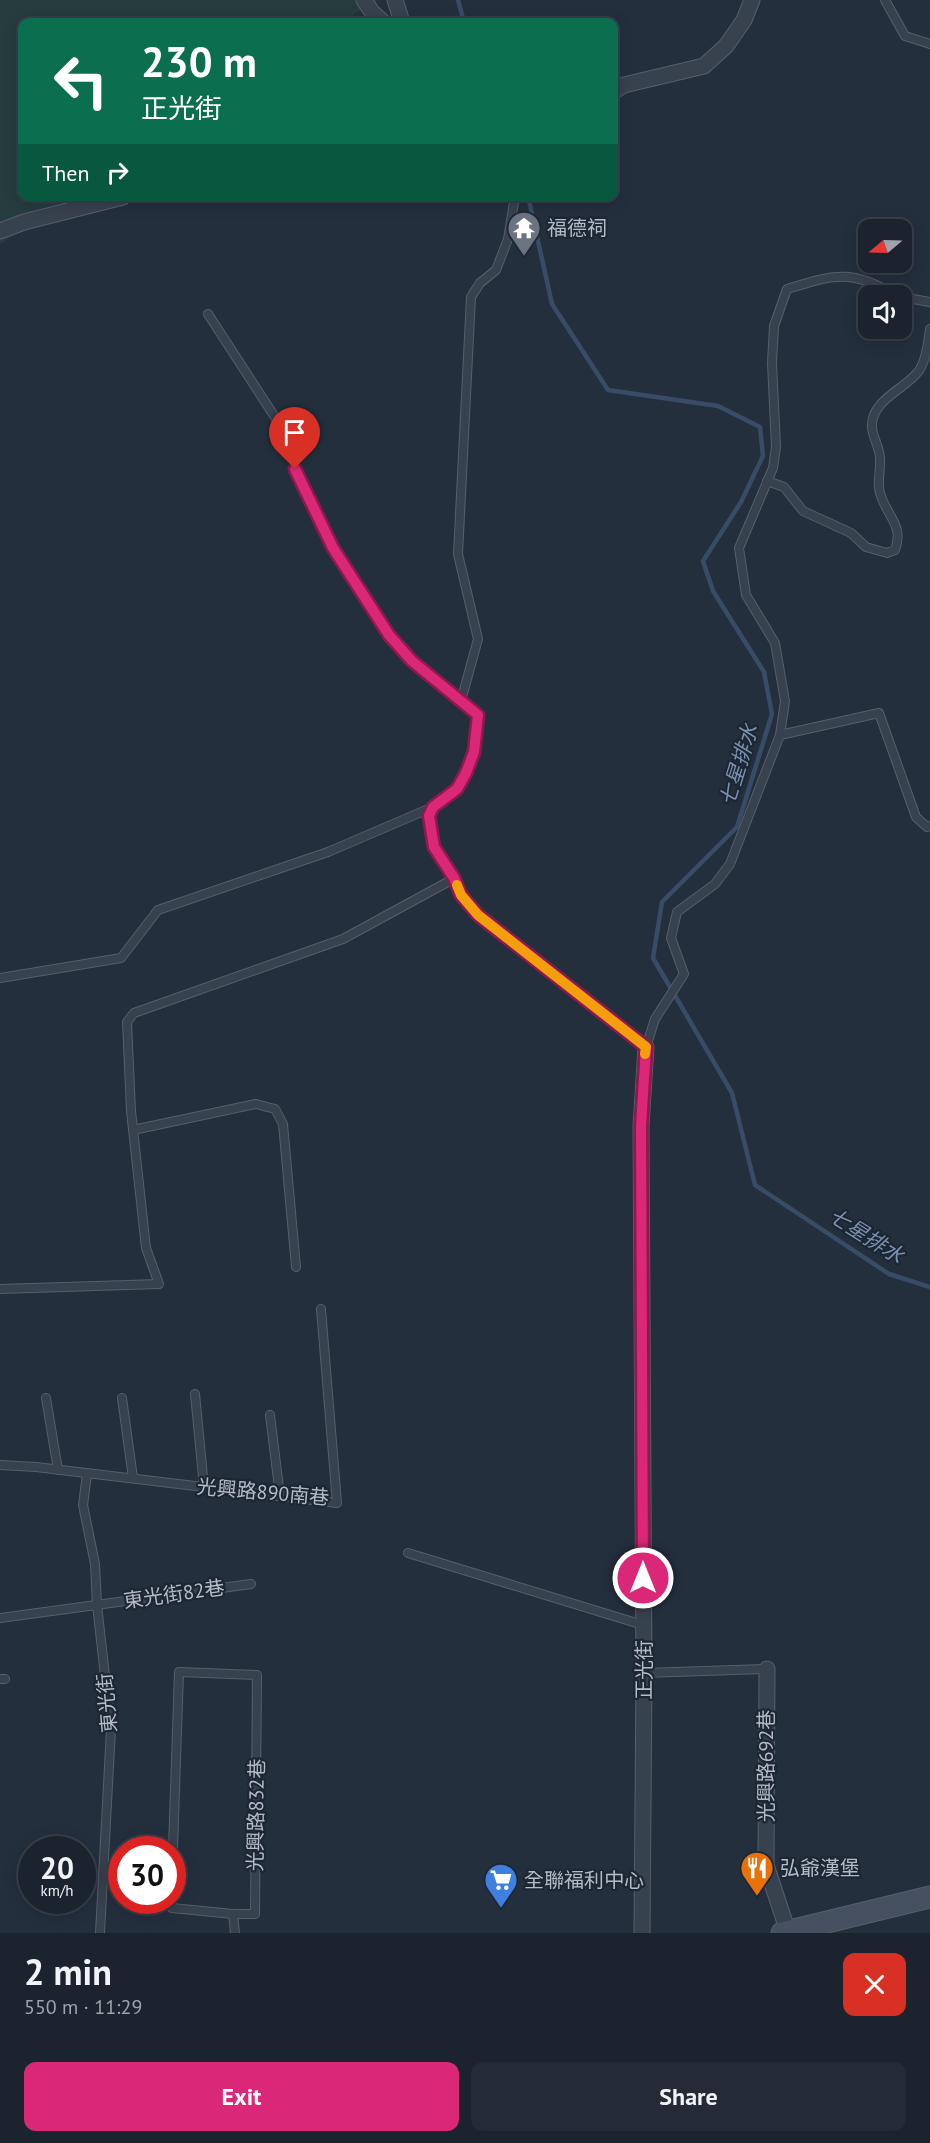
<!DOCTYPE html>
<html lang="en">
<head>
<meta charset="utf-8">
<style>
  body { margin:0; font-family:"PT Sans","Noto Sans TC",sans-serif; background:#242b36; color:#f1f3f6; height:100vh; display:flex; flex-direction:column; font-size:22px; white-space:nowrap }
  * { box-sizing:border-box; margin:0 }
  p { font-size:20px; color:#a0a4aa }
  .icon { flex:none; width:33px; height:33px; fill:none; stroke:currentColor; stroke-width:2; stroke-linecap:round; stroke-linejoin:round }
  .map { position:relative; height:1933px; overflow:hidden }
  .side { display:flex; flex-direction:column; background:#1b232e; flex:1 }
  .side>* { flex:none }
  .banner { position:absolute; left:18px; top:18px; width:600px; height:183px; border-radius:12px; box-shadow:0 3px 15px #0003,0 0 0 2px #39404a; background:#0b6e4f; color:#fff; overflow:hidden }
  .needle { width:39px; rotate:251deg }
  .tools { position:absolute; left:858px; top:219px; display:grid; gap:12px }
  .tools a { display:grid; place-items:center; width:54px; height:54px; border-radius:12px; background:#1b232e; box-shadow:0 3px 15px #0003,0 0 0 2px #39404a; font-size:30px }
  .speed { position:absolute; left:18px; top:1836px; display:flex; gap:12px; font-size:30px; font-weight:700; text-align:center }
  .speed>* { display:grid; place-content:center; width:78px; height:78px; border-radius:50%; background:#1b232e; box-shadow:0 3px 15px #0003,0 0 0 2px #39404a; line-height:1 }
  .speed small { font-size:15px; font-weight:400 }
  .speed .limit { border:9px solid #d22; background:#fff; color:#111 }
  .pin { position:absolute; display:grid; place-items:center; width:51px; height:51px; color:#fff; margin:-62px -26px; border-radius:50% 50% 50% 0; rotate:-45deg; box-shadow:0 0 6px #0007 }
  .pin .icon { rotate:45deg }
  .me { position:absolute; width:66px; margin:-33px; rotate:0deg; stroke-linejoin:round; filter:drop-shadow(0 0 4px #0008) }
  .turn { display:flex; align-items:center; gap:21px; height:126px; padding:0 24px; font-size:27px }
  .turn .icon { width:78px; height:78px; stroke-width:2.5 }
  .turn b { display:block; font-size:42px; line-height:51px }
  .then { display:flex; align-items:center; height:57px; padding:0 24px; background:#0003; gap:12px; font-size:22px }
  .round { display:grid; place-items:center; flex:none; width:63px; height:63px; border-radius:12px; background:#242b36 }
  .summary { display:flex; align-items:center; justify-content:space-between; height:102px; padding:0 24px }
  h1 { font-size:36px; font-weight:700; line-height:45px }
  .cta { display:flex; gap:12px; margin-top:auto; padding:12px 24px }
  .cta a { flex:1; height:69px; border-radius:12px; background:#db2777; color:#fff; font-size:24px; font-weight:700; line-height:69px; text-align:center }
  .cta a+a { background:#242b36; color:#f1f3f6 }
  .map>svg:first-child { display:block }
  .green { fill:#263c3f }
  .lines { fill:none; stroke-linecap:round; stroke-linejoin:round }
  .stream { stroke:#394c67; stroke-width:4.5 }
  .lane-casing { stroke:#565f6c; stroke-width:10 }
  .street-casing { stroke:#565f6c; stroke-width:17 }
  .secondary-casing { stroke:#565f6c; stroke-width:23 }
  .lane { stroke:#38414e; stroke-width:8 }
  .street { stroke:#38414e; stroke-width:15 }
  .secondary { stroke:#465061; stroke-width:21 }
  .route-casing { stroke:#8e194d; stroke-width:15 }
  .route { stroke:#db2777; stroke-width:10 }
  .slow { stroke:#f59e0b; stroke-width:10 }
  .labels { text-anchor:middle; stroke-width:4.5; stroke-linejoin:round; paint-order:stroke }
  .poi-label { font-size:20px; fill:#b4bcc9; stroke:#1d2633; text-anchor:start }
  .street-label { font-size:20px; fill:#b4bcc9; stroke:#1d2633 }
  .water-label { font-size:21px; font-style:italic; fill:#7c92b1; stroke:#1d2633 }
</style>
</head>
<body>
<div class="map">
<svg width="930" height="1933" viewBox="0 0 930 1933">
  <rect width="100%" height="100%" fill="#242f3e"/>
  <polygon class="green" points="0,0 377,0 342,22 22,22 22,196 74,197 0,244"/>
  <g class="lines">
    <g class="stream">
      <polyline points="458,0 464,22"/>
      <polyline points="528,196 552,304 608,390 718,406 760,427 763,456 741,502 703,561 713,591 764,672 772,714 737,827 662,902 653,958 732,1093 755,1185 889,1274 930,1287"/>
    </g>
    <g class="lane-casing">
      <g id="lane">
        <polyline points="885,0 905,36 930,44"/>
        <polyline points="902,297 930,302"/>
        <path d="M208,314L295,448V469L333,548L389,635L413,661L478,715L474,752L466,773L457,789L433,807L429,816L434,847L455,878L461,895L478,915L646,1047L655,1019L684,974L671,938L677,912L715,884L730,864L780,735L785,701L775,643L746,595L739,548L773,468L776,447L772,363L774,326L787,289C832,275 853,268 896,296"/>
        <path d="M767,481L784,487L803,511L851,533L866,547L887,553L895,550C904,526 888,517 881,496C876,484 881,471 880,459C880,448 873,438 872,428C870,401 903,390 917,373C926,363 928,343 930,329"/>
        <polyline points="461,701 478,639 458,554 471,297 480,283 496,270 508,239 515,196"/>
        <polyline points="780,735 879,713 916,817 927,827 930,826"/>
        <polyline points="0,978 121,958 158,910 328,852 433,807"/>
        <polyline points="133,1130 256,1104 275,1109 283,1124 296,1267"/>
        <polyline points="0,1289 159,1284 146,1248 131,1111 127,1022 134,1013 343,939 455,878"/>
        <polyline points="195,1394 204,1487"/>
        <polyline points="46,1398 58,1470"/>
        <polyline points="122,1398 133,1478"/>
        <polyline points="270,1415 280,1496"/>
        <polyline points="0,1465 36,1467 337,1503 321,1309"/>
        <polyline points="87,1474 83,1505 95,1564 97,1605 111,1729 100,1933"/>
        <polyline points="408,1553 643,1625"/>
        <polyline points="0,1618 251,1584"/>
        <polyline points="644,1673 767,1669"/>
        <polyline points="0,1679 5,1679"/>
        <polyline points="172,1878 179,1672 257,1675 255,1914 233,1914 235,1933"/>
        <polyline points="172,1900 172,1908 233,1914"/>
      </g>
    </g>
    <g class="street-casing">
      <g id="street">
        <polyline points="364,0 372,12 383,22"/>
        <polyline points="395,0 402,22"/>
        <polyline points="614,91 624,85 704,66 726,46 744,20 752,0"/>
        <polyline points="0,231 24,222 123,197"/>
        <polyline points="767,1669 766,1865 788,1932"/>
        <polyline points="642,1933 644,1673 641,1126 646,1047"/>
      </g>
    </g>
    <g class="secondary-casing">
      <polyline id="secondary" points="782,1933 930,1897"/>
    </g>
    <use href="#lane" class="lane"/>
    <use href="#street" class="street"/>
    <use href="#secondary" class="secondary"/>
  </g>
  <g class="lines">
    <g class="route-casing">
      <polyline id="route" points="295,469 333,548 389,635 412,661 478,715 474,752 466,773 457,789 433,807 429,816 434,847 454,878 461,895 478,915 646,1047 641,1126 643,1578"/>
    </g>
    <use href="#route" class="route"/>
    <polyline class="slow" points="457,885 461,895 478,915 646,1047 645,1054"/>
  </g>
  <defs>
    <g id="temple-pin" transform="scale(1.725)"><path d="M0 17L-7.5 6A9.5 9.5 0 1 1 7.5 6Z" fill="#6b7280" stroke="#1d2633"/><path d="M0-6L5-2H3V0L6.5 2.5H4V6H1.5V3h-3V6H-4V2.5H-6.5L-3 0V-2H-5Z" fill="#fff"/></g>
    <g id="restaurant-pin" transform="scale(1.725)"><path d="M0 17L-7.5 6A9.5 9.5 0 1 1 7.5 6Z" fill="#e8710a" stroke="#1d2633"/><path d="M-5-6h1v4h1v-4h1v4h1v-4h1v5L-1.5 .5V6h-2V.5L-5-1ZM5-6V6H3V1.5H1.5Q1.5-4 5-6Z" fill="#fff"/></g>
    <g id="supermarket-pin" transform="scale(1.725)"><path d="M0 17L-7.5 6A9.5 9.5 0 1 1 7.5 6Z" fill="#3f7fe0" stroke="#1d2633"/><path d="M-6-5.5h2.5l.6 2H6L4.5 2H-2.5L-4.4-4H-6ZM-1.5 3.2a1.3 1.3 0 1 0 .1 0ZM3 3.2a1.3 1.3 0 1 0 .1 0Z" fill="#fff"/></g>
  </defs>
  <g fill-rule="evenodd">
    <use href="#temple-pin" x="524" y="228"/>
    <use href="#restaurant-pin" x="757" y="1868"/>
    <use href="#supermarket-pin" x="501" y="1880"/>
  </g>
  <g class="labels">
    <g class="poi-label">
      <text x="547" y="235">福德祠</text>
      <text x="780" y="1875">弘爺漢堡</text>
      <text x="524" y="1887">全聯福利中心</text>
    </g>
    <g class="street-label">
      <text transform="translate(263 1492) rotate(5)" y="7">光興路890南巷</text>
      <text transform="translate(174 1594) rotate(-8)" y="7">東光街82巷</text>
      <text transform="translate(644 1670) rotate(-90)" y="7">正光街</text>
      <text transform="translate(107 1703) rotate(-95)" y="7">東光街</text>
      <text transform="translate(766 1766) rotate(-90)" y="7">光興路692巷</text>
      <text transform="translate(256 1815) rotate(-89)" y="7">光興路832巷</text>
    </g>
    <g class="water-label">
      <text transform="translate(739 765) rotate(-73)" y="7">七星排水</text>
      <text transform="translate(866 1236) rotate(32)" y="7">七星排水</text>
    </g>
  </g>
</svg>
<div class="tools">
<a><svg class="needle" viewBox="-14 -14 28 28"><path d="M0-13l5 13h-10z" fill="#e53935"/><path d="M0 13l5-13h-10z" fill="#a0a4aa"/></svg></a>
<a><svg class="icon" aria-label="sound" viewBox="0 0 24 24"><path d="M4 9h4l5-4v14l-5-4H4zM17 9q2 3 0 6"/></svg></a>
</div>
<div class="speed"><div>20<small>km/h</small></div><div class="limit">30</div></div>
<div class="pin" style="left:295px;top:469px;background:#d93025"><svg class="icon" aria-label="arrive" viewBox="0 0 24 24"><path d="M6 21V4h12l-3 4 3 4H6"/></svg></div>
<svg class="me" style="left:643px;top:1578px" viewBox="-20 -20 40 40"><circle r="17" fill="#db2777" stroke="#fff" stroke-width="3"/><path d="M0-11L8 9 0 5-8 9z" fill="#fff"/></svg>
<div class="banner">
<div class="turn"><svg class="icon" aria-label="left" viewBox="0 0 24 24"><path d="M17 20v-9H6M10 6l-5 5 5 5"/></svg><div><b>230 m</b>正光街</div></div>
<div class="then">Then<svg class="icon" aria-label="right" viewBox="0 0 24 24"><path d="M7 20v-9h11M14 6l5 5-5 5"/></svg></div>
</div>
</div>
<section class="side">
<div class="summary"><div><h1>2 min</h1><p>550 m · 11:29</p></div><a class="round" style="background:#d93025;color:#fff"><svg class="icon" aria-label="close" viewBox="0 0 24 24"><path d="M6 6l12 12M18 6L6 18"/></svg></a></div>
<div class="cta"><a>Exit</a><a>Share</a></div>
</section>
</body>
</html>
